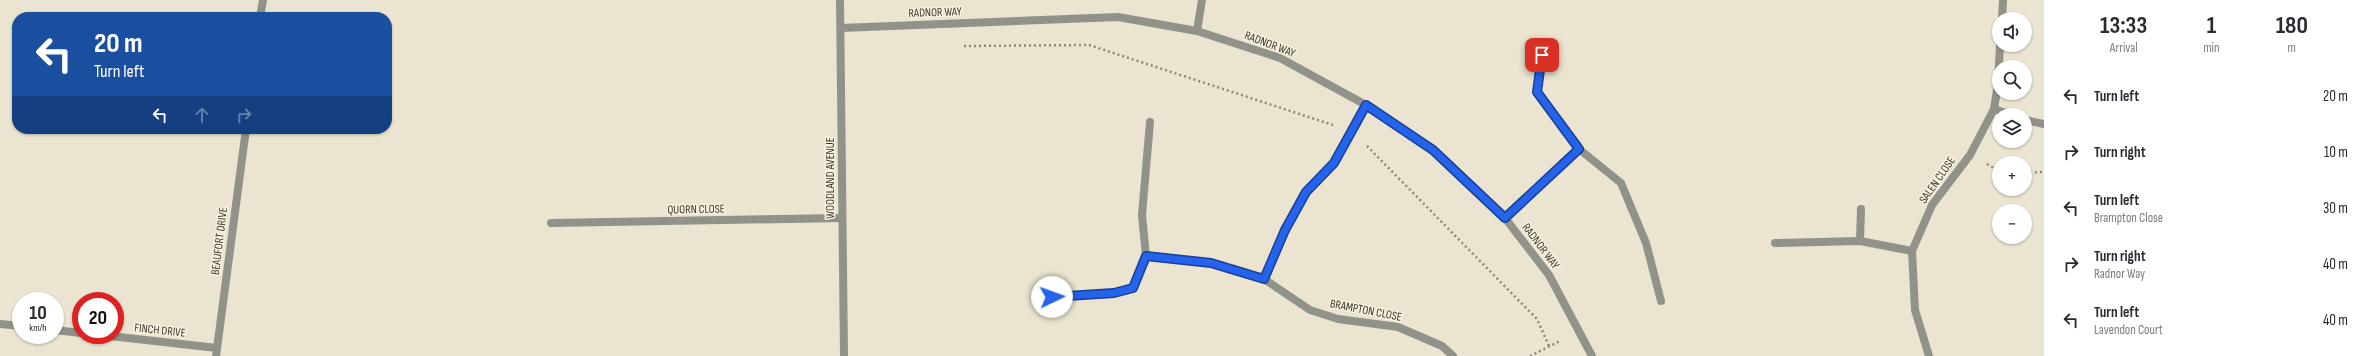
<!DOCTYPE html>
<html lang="en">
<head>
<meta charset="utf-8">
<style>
  body { margin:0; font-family:"Sofia Sans Condensed",sans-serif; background:#f2f2f3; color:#2b2b33; height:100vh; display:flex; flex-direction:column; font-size:15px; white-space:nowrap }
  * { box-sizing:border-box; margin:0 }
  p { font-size:13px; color:#7c7c81 }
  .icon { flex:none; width:22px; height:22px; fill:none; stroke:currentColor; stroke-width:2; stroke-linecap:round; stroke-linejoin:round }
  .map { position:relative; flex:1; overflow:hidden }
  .drawer { display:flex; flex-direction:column; background:#fff; width:320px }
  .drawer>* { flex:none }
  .banner { position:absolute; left:12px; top:12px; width:380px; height:122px; border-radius:16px; box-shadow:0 1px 3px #0004; background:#1a4fa0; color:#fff; overflow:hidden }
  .controls { position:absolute; left:1992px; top:12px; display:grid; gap:8px }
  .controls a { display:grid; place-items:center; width:40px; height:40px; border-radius:50%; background:#fff; box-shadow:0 1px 3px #0004; font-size:20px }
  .speed { position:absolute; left:12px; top:292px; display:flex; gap:8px; font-size:20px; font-weight:700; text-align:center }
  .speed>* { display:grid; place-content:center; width:52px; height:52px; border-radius:50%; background:#fff; box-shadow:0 1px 3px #0004; line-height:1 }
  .speed small { font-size:10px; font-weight:400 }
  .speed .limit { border:6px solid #d22; background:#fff; color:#111 }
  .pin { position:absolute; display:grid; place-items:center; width:34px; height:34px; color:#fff; margin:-17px; border-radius:8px; box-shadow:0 2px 6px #0006 }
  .me { position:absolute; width:44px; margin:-22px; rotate:87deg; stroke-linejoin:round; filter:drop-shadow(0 0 3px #0008) }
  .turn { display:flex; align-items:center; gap:14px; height:84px; padding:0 16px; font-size:18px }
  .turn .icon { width:52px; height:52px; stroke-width:2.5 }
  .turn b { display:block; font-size:28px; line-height:34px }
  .lanes { display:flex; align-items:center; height:38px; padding:0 16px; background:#0003; justify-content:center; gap:20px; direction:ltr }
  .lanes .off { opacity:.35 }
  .eta { display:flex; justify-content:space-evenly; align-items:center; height:68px; text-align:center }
  .eta b { font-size:24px; font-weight:700; line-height:28px }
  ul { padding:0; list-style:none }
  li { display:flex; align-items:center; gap:12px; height:56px; padding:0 16px }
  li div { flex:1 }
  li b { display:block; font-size:15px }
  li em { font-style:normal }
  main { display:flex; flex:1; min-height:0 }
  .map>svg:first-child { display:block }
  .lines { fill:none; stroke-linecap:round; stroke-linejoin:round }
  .path { stroke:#8b8779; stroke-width:2.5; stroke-dasharray:2 3; stroke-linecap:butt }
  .service { stroke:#91928a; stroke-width:8 }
  .minor { stroke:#91928a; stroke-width:8 }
  .route-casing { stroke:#184099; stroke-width:10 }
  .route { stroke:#2563eb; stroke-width:7 }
  .labels { text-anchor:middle; stroke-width:3; stroke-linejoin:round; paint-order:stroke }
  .street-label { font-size:12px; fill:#39372f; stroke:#f8f1dd }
</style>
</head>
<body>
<main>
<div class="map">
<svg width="2044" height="356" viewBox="0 0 2044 356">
  <rect width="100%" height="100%" fill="#ebe4d0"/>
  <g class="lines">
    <g class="path">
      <polyline points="964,46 1089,45 1333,125"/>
      <polyline points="1367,146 1537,319 1549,346"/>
      <polyline points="1987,164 1999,171"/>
      <polyline points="2025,173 2044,172"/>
      <polyline points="1530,356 1560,341"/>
    </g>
    <g class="service">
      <polyline points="1543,55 1537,92 1579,149 1621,183 1646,243 1661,301"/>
      <polyline points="1994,109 2012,115"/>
      <polyline points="2025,120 2044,124"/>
      <polyline points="1142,215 1150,122"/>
      <polyline points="1860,241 1861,209"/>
      <polyline points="1775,243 1860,241 1912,251"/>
      <polyline points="1052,297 1114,293 1133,287"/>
    </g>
    <g class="minor">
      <polyline points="840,0 844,356"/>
      <polyline points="260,17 263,0"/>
      <polyline points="2002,19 2003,0"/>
      <polyline points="841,28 1118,17 1197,31 1280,58 1366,105 1433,150 1505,218 1549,275 1592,356"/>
      <polyline points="1197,31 1202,0"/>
      <polyline points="1505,218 1579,149"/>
      <polyline points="551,223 842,218"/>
      <polyline points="1146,256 1211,263 1264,279 1310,310 1338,319 1398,327 1442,346 1453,356"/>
      <polyline points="1264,279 1285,230 1306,192 1334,163 1366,105"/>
      <polyline points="1133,287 1146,256 1142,215"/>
      <polyline points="0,324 21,326"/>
      <polyline points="55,330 81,333"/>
      <polyline points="101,335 217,348"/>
      <polyline points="216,356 246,129"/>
      <polyline points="1929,356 1915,310 1912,251 1932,205 1970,155 1994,109 1998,84 2000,45"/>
    </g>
  </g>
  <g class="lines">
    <g class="route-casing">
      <polyline id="route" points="1052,297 1114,293 1133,288 1146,256 1211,263 1264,279 1285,230 1306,192 1334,163 1366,105 1433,150 1505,218 1579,149 1537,92 1542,55"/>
    </g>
    <use href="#route" class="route"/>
  </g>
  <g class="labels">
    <g class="street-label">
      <text transform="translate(935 12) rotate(-2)" y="4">RADNOR WAY</text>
      <text transform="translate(1270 44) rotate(21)" y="4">RADNOR WAY</text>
      <text transform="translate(830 178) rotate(-90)" y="4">WOODLAND AVENUE</text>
      <text transform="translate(1937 180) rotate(-55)" y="4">SALEN CLOSE</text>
      <text transform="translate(696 209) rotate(-1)" y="4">QUORN CLOSE</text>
      <text transform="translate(219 241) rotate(-83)" y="4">BEAUFORT DRIVE</text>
      <text transform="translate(1541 246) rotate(53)" y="4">RADNOR WAY</text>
      <text transform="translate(1366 310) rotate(11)" y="4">BRAMPTON CLOSE</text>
      <text transform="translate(160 330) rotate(6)" y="4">FINCH DRIVE</text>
    </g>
  </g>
</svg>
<div class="controls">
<a><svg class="icon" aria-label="sound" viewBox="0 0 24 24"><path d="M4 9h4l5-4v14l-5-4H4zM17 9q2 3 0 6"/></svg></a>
<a><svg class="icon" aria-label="search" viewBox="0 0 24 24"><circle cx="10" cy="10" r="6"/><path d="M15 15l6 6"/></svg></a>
<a><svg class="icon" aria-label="layers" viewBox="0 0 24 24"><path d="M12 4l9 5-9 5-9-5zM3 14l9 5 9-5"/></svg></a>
<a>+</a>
<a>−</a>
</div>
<div class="speed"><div>10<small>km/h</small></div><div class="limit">20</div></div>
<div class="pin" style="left:1542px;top:55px;background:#d93025"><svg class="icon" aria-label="arrive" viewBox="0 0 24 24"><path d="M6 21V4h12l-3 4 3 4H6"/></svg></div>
<svg class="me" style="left:1052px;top:297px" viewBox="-20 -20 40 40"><circle r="19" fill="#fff"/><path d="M0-13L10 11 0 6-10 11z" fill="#2563eb"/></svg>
<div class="banner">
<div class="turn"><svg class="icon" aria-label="left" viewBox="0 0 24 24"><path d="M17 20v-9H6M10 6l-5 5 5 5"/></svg><div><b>20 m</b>Turn left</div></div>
<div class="lanes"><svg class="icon" aria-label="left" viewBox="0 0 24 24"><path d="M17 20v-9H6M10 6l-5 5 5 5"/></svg><svg class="icon off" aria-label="ahead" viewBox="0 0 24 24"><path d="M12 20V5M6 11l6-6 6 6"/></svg><svg class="icon off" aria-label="right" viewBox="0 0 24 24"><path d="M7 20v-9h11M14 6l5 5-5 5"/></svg></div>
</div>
</div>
<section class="drawer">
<div class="eta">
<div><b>13:33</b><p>Arrival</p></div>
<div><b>1</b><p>min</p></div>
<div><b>180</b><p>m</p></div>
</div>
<ul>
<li><svg class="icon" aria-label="left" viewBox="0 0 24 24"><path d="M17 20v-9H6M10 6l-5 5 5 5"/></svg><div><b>Turn left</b></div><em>20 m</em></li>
<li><svg class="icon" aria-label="right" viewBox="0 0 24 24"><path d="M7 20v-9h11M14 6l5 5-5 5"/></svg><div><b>Turn right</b></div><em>10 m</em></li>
<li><svg class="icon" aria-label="left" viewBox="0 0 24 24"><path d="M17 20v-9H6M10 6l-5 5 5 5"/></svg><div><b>Turn left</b><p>Brampton Close</p></div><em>30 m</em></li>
<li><svg class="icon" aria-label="right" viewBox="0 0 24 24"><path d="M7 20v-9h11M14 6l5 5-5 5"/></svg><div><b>Turn right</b><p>Radnor Way</p></div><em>40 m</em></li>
<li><svg class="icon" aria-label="left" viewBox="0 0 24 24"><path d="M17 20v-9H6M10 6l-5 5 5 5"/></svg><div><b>Turn left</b><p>Lavendon Court</p></div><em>40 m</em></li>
</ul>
</section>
</main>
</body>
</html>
